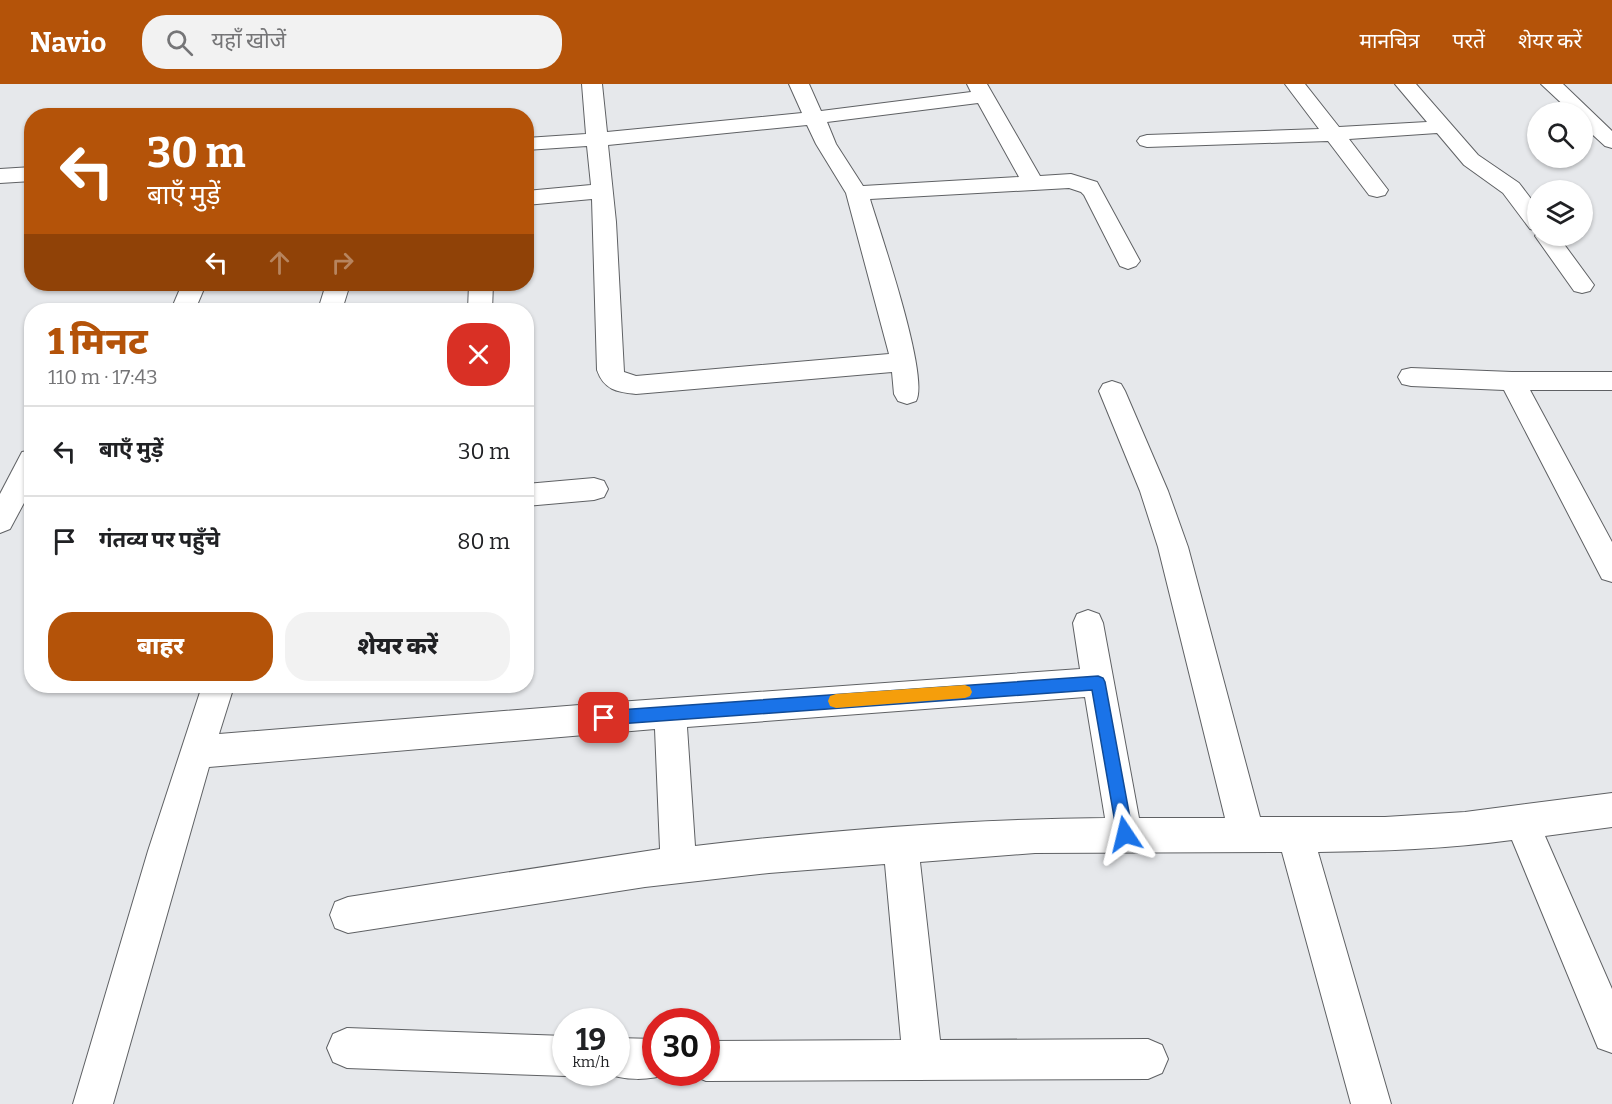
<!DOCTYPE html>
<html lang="hi">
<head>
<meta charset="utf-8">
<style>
  body { margin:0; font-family:Bitter,"Noto Sans Devanagari",serif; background:#f2f2f2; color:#202124; height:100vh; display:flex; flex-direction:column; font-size:22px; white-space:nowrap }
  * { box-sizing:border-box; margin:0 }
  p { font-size:20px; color:#757577 }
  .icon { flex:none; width:33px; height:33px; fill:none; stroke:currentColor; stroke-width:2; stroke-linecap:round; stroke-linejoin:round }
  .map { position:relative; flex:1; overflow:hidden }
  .drawer { position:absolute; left:24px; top:219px; width:510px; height:390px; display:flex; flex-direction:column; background:#fff; border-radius:24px; box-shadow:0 2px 4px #0004 }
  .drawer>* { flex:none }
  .hud { position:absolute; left:24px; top:24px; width:510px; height:183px; border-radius:24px; box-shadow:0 2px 4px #0004; background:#b45309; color:#fff; overflow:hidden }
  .controls { position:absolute; left:1527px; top:18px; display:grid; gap:12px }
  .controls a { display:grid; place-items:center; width:66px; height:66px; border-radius:50%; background:#fff; box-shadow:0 2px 4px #0004; font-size:30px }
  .speed { position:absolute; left:552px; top:924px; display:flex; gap:12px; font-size:30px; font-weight:700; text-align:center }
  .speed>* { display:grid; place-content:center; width:78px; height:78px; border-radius:50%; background:#fff; box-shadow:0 2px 4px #0004; line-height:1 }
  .speed small { font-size:15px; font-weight:400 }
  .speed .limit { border:9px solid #d22; background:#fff; color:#111 }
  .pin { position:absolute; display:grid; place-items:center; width:51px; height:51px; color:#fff; margin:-26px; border-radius:12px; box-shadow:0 3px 9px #0006 }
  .me { position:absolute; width:66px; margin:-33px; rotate:350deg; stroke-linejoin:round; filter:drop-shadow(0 0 4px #0008) }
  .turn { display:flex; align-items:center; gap:21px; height:126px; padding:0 24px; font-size:27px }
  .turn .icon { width:78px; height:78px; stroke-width:2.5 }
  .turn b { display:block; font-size:42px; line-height:51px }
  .lanes { display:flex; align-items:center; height:57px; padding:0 24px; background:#0003; justify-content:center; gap:30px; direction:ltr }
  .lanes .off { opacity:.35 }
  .round { display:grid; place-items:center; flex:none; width:63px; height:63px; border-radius:24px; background:#f2f2f2 }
  .summary { display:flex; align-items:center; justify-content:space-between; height:102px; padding:0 24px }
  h1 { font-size:36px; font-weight:800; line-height:45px; color:#b45309 }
  .button { display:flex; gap:12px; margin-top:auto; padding:12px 24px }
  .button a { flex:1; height:69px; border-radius:24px; background:#b45309; color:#fff; font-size:24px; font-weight:800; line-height:69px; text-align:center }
  .button a+a { background:#f2f2f2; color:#202124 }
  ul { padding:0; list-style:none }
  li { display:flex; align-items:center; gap:18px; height:90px; padding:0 24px; border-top:2px solid #e0e0e0 }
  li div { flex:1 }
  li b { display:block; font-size:22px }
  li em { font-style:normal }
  header { display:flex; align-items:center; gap:36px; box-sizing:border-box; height:84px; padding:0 30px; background:#b45309; color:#fff }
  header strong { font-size:28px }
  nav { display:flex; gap:33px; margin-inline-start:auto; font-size:21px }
  .search { width:420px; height:54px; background:#f2f2f2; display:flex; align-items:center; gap:15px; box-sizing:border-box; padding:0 21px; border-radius:24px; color:#757577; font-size:22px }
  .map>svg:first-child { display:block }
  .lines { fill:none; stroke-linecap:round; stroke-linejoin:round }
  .street-casing { stroke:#5f6164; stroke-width:2 }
  .street { fill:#fff; fill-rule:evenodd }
  .route { fill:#1a73e8; stroke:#114b97; stroke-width:1.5 }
  .slow { fill:#f59e0b }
</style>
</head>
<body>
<header>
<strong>Navio</strong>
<div class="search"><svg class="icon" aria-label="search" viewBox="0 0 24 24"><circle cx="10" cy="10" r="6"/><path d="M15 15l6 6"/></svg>यहाँ खोजें</div>
<nav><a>मानचित्र</a><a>परतें</a><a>शेयर करें</a></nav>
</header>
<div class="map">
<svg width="1612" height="1020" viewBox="0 0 1612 1020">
  <rect width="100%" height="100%" fill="#e6e8eb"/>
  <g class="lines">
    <g class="street-casing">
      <g id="street">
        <path d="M582,0H602L607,48L802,29L789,0H809L821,27L971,8L967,0H987L1040,92L1071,90L1097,98L1140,177L1136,182L1128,185L1120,182L1084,111L1081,108L1069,104L870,115C880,148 930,293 916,317L907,320L898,317L894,310L892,288L636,310C617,308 604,306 597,286L592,115L526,121V107L591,101L587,62L526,66V54L586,50ZM978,19L1019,93L863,102L836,60L827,38ZM807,41L816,60L846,109L889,270L636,292L624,288L616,138L608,61Z"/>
        <polygon points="1285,0 1305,0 1339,43 1427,38 1395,0 1416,0 1478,71 1519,99 1538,124 1538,147 1530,145 1503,109 1464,81 1437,49 1349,55 1388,106 1385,111 1377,113 1369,111 1328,57 1147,63 1140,61 1137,57 1140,53 1147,51 1319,45"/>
        <polygon points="1541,0 1563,0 1612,47 1612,64 1605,62 1582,41 1582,28 1571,28"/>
        <polygon points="32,83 32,97 0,99 0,85"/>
        <polygon points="1538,147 1538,152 1558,152 1594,201 1590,207 1582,209 1574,207 1535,152"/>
        <polygon points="182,200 206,200 195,226 171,226"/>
        <polygon points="326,200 350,200 342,226 318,226"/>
        <polygon points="469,200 493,200 492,226 468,226"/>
        <polygon points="1411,284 1512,288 1612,288 1612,306 1530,306 1612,458 1612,498 1602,495 1504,306 1411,302 1402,300 1398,293 1402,286"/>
        <path d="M1112,297L1121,300L1125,307L1168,407L1188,463L1260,733H1385L1465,728L1612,709V743L1545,752L1612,905V969L1598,964L1512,756C1447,765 1383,767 1318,768L1391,1020H1351L1282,768L1035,769L920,778L940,956L1148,955L1162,961L1168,975L1162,989L1148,995L706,997L692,991L691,988H706V957L901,956L885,780L769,789L645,803L348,849L335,844L330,831L335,818L348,813L660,765L655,645L209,683L113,1020H73L148,767L202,602H234L219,650L604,619L1080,585L1073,539L1077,530L1088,526L1099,530L1103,539L1139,734H1225L1158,463L1140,407L1099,307L1103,300ZM1085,613L1105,734C969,735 831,746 695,762L687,643Z"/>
        <polygon points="32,366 32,404 10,445 0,449 0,410 22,368"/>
        <polygon points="594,394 604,397 608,405 604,413 594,416 526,422 526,400"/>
        <polygon points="347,944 566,952 566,988 574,988 566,992 347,984 333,978 327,964 333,950"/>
        <path d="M616,954L656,955V988L670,989C650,997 624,997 603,988H616Z"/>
      </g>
    </g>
    <use href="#street" class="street"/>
  </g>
  <polygon class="route" points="1098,592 1103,594 1105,598 1133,750 1131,756 1125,758 1119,756 1117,750 1092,606 604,641 599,639 597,634 599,629 604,627"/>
  <polygon class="slow" points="965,601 970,603 972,608 970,612 965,614 836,624 830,622 828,617 830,612 836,610"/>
</svg>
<div class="controls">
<a><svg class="icon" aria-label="search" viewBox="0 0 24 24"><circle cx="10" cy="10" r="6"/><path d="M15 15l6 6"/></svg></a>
<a><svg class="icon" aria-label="layers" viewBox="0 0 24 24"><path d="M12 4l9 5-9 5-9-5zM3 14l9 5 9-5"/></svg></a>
</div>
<div class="speed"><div>19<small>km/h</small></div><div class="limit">30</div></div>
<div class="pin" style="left:604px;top:634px;background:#d93025"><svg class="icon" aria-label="arrive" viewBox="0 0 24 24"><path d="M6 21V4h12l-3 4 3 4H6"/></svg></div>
<svg class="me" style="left:1125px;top:750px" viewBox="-20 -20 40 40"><path d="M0-17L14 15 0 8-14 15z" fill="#1a73e8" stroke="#fff" stroke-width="4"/></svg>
<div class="hud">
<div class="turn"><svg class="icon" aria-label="left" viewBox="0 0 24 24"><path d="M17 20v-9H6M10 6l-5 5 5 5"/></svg><div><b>30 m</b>बाएँ मुड़ें</div></div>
<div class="lanes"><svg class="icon" aria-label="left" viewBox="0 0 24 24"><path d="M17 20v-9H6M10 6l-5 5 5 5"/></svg><svg class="icon off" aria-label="ahead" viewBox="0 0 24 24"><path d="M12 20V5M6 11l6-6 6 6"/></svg><svg class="icon off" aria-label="right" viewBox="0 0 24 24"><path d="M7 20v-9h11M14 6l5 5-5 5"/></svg></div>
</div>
<section class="drawer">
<div class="summary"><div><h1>1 मिनट</h1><p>110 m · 17:43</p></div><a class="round" style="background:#d93025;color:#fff"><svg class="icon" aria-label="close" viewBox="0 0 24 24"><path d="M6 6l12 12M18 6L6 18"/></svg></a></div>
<ul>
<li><svg class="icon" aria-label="left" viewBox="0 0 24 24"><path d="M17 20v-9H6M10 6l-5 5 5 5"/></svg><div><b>बाएँ मुड़ें</b></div><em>30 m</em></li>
<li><svg class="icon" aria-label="arrive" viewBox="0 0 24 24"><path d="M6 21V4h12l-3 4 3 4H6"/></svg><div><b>गंतव्य पर पहुँचे</b></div><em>80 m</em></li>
</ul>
<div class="button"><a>बाहर</a><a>शेयर करें</a></div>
</section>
</div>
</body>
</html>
